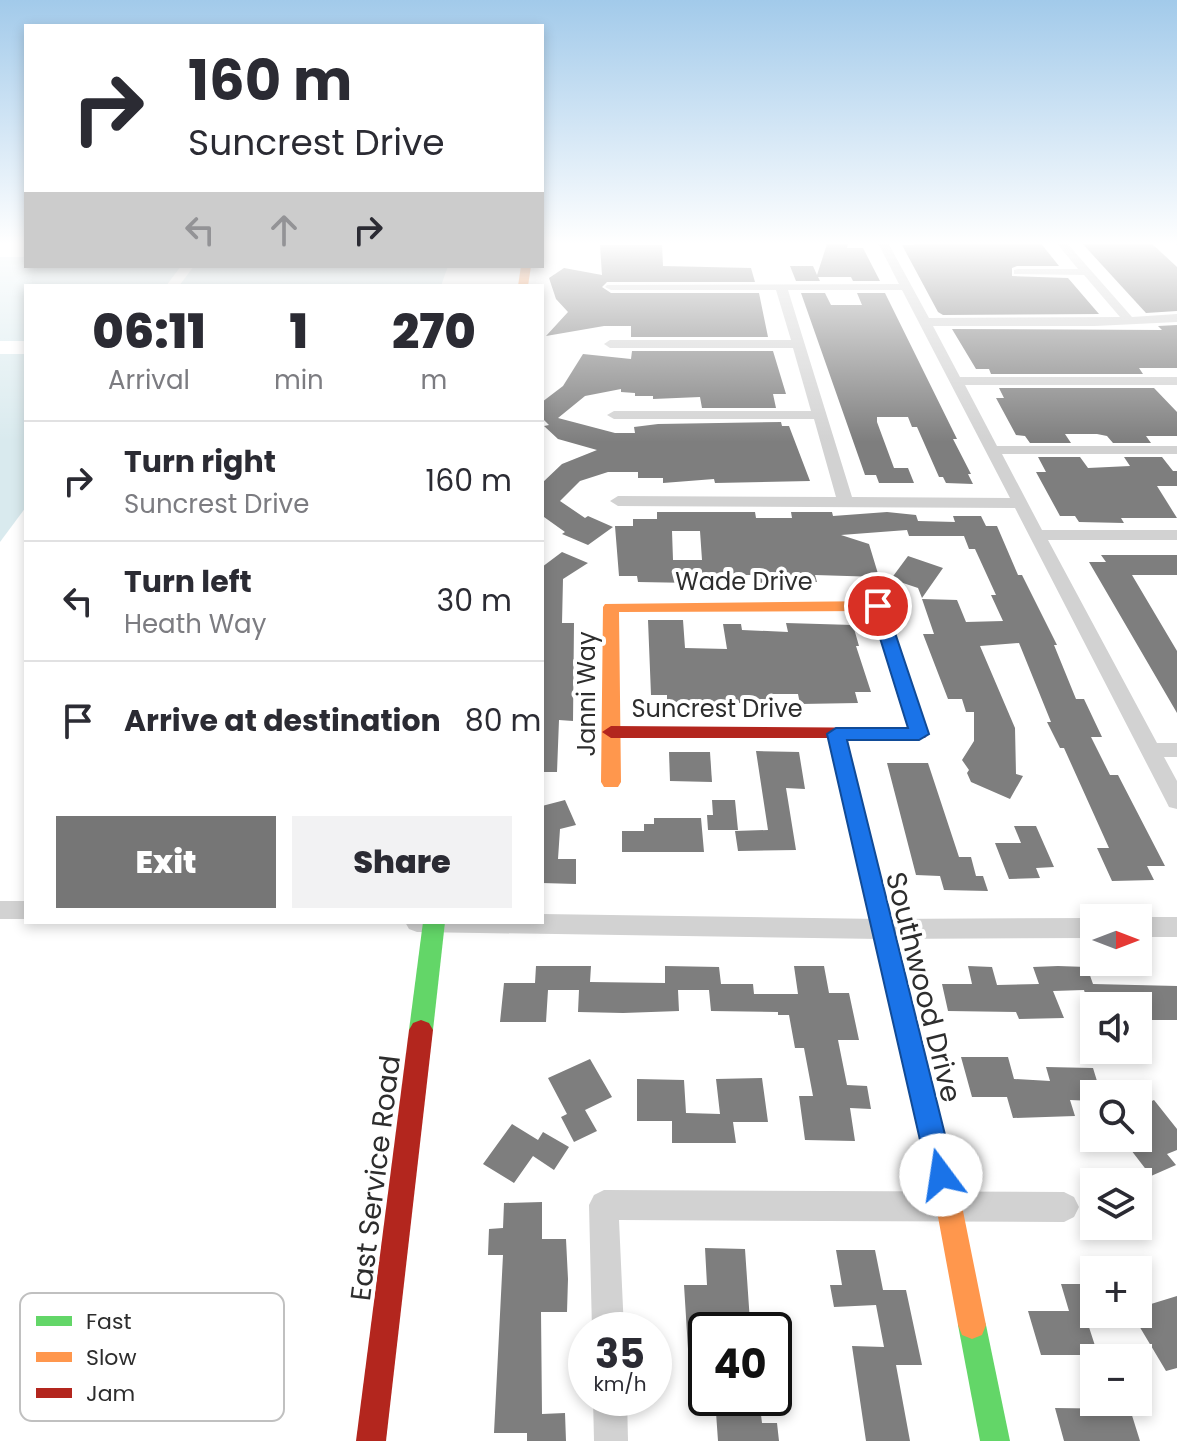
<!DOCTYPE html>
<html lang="en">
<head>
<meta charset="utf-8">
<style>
  body { margin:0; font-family:Poppins,sans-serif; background:#f2f2f3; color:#2b2b33; height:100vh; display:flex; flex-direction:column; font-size:30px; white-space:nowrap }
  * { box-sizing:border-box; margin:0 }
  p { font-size:26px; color:#7c7c81 }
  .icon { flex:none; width:44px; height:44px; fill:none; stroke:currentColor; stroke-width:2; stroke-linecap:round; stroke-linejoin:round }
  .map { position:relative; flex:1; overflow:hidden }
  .details { position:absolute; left:24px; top:284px; width:520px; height:640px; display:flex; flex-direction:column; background:#fff; border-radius:0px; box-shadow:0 4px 12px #0003 }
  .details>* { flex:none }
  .guide { position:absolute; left:24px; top:24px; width:520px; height:244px; border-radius:0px; box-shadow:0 4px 12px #0003; background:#fff; color:#2b2b33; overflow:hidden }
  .needle { width:52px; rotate:90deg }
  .tools { position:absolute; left:1080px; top:904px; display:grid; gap:16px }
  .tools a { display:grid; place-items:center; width:72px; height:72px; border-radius:0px; background:#fff; box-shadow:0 4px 12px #0003; font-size:40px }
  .speed { position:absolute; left:568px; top:1312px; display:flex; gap:16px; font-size:40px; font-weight:700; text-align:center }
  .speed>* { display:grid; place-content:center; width:104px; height:104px; border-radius:50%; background:#fff; box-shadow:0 4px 12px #0003; line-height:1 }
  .speed small { font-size:20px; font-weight:400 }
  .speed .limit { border:4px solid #111; border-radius:12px; background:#fff; color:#111 }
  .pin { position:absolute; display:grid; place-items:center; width:68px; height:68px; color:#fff; margin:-34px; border:4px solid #fff; border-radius:50%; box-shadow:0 2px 8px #0007 }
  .me { position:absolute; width:88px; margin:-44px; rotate:346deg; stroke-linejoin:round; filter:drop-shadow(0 0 6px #0008) }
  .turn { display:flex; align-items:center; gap:28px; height:168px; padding:0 32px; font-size:36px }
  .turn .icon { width:104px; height:104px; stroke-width:2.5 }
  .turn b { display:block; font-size:56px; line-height:68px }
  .lanes { display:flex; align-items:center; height:76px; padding:0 32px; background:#0003; justify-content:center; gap:40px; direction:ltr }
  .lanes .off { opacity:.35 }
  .eta { display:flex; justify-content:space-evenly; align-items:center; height:136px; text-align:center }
  .eta b { font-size:48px; font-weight:800; line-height:56px }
  .action { display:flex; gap:16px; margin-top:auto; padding:16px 32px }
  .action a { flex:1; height:92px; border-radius:0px; background:#767676; color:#fff; font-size:32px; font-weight:800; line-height:92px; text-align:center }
  .action a+a { background:#f2f2f3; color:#2b2b33 }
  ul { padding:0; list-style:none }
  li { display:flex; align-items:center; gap:24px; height:120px; padding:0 32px; border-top:2px solid #e1e1e2 }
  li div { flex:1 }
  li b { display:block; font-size:30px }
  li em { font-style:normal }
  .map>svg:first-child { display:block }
  .water { fill:#d9eaee }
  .building { fill:#7e7e7e; fill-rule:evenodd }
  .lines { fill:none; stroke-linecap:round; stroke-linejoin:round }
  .street { fill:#d2d2d2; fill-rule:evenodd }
  .fast { fill:#63d668; fill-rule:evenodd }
  .slow { fill:#ff974d; fill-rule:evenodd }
  .jam { fill:#b3261e; fill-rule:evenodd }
  .route { fill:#1a73e8; stroke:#114b97; stroke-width:2 }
  .labels { text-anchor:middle; stroke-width:8; stroke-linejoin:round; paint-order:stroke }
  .street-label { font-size:24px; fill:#2d2d2d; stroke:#fff }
  .near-street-label { font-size:28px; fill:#2d2d2d; stroke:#fff }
  .key { fill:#fff; stroke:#c0c0c0; stroke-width:2 }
  .key-label { font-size:22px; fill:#2d2d2d }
</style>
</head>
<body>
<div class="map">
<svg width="1177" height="1441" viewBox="0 0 1177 1441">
  <rect width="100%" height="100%" fill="#fff"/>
  <g class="water">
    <polygon points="0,257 26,257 26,266 181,266 166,286 26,286 26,341 0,341"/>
    <polygon points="194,266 448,266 441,286 179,286"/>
    <polygon points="0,354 26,354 26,507 0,542"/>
  </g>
  <g class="building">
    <polygon points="828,241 849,241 847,248 863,248 880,281 853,281 851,277 818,277 820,281 796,281 790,266 813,266 817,275"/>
    <polygon points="912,241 954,244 956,241 1039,241 1059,266 1017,266 1012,268 1012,276 1068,278 1099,314 943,315 938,312 902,245 915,245"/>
    <polygon points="1080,241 1149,241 1177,267 1177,311 1146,313"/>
    <polygon points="600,245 662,245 663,266 751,268 755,282 607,282 602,287 611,293 759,293 768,337 631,337 631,326 604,326 546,336 568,312 556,299 549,278 564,268 602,275"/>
    <polygon points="801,293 825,293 831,305 862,305 857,293 885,293 957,439 953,439 971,474 968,474 973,484 946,483 943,477 939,477 917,427 912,427 908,417 877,417 877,422 894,468 908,468 914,483 879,483 876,475 865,475"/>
    <polygon points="1177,325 1177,368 1139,368 1143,374 991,374 989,369 976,369 952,329 1162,330 1158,326"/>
    <polygon points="632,351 773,351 786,394 773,394 776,408 702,408 700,397 653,399 653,396 635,396 635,393 621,392 621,389 585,396 558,418 615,433 635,433 634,427 658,424 781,422 782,426 789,426 810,481 715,483 714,479 663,483 663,478 638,478 638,472 608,472 580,481 560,501 585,518 588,516 613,527 588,545 562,534 565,532 544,517 542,519 542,483 562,464 597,450 558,439 544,426 549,425 542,418 542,402 563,386 583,354 631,359"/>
    <polygon points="999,388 1154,388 1177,412 1177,436 1146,436 1151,443 1113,443 1107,436 1097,434 1065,434 1071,443 1030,443 1025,436 1016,435 996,398 1004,398"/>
    <polygon points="1038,457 1080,457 1088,468 1130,466 1124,457 1162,457 1173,471 1177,471 1177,486 1157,486 1177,518 1121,518 1124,523 1079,522 1075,516 1060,516 1036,472 1046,472"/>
    <path d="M657,512H755L756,518H792L791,512H832L833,516L887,512L916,515L918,521L955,522L953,516H981L986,526H997L1018,575H1022L1057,645H1054L1076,699H1084L1102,737H1091L1110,775H1118L1165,866H1147L1154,880L1112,881L1097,848H1109L1064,748H1060L1047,722H1051L1019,643L980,646L1015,728L1016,774L1023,776L1010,799L971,782L967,773L969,770L962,760L974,741V712H966L962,699H948L923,634H934L922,599L957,600L966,622L1003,621L991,595H996L975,549H969L964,536H909L907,530L841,535L869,544L879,577L815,575L817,582L754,583L753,575H725L726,582L694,583L638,582L637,576H619L615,526H633V519H657ZM672,531H700L702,560H673Z"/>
    <polygon points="562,552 588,563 563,579 562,623 574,623 573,721 559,720 557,772 542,772 542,567"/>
    <polygon points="1101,555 1177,555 1177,575 1132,575 1177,651 1177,713 1089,562 1106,562"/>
    <polygon points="908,556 943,568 922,598 918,588 891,579"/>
    <polygon points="648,620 683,620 685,648 727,649 723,624 741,624 742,630 788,632 786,623 853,625 859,646 856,646 871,692 855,692 858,703 800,704 798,694 770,694 771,703 710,703 710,707 675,706 675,701 667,701 667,695 651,695"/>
    <polygon points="756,751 799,752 805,789 786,788 796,850 738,851 735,831 768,830"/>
    <polygon points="669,752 710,752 712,782 670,781"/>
    <polygon points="887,763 928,763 959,857 971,857 976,876 983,876 988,891 944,890 940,876 916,875"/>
    <polygon points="565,800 576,825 560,829 558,859 576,859 576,884 542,883 542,806"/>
    <polygon points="712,800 735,800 738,830 708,830 707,815 713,815"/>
    <polygon points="654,818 701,818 704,852 622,852 622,831 644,831 644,824 654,824"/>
    <polygon points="1014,826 1036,826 1054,867 1036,868 1040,878 1009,879 995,843 1021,843"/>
    <polygon points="536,966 591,966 590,982 665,983 665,966 719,967 721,984 753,984 754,994 798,994 794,966 824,966 829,993 849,993 859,1040 838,1040 847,1085 867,1086 871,1109 850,1108 855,1141 805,1140 799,1096 813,1096 804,1048 795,1048 789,1015 778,1015 778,1012 711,1011 709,990 678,990 679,1011 623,1013 578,1012 579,990 548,990 546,1022 500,1022 504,983 535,983"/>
    <polygon points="968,966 992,967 997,985 1039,984 1033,967 1058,966 1087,967 1093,984 1177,986 1177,1020 1150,1020 1145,1006 1089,1006 1084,990 1053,991 1064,1018 1019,1019 1016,1012 948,1011 942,984 972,984"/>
    <polygon points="961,1057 1008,1057 1014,1079 1050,1081 1046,1067 1093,1068 1101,1094 1094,1094 1094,1101 1070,1100 1075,1116 1013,1118 1007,1097 972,1097"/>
    <polygon points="590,1059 612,1097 585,1110 597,1131 574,1142 561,1117 567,1114 548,1078"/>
    <polygon points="762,1078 768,1122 733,1122 736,1143 672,1143 672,1121 637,1121 637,1079 684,1080 686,1113 720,1114 716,1079"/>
    <polygon points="1154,1100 1177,1129 1177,1150 1167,1154 1176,1165 1151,1176 1131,1150 1150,1143 1138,1128 1138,1107"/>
    <polygon points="512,1124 538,1140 543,1132 569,1147 554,1170 533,1156 514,1183 483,1164"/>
    <polygon points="542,1202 542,1239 566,1239 568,1279 567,1312 541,1312 542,1414 565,1413 566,1441 527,1441 527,1433 494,1433 503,1255 488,1255 489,1229 503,1228 504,1203"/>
    <polygon points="705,1248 745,1249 750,1322 706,1321 706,1365 689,1365 684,1285 707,1285"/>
    <polygon points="836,1250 875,1250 883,1290 906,1290 922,1365 896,1365 910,1441 866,1441 852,1346 884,1347 876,1305 834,1307 830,1285 842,1285"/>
    <polygon points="1061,1284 1089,1284 1094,1299 1094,1321 1087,1321 1098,1355 1041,1355 1028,1311 1069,1311"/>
    <polygon points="1177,1296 1177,1368 1166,1371 1132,1314 1138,1314 1138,1308"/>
    <polygon points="715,1398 759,1398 762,1423 777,1423 779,1441 718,1441"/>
    <polygon points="1055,1408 1130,1409 1140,1441 1064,1441"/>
  </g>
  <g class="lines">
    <g class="street">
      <path d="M877,241H887L929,318L1120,317L1084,275L1014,274V270L1018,269H1078L1055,241H1065L1132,317L1177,314V322L1095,326H933L960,377H1177V385H965L997,446H1177V454H1002L1042,530H1177V540H1048L1157,743H1177V757H1164L1177,781V809L1169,807L1166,801L1015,508L618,506L610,501L618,496L836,497L814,419H614L607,415L614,411H811L793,348H610L604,344L610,340H791L776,290H611L605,287L607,285L899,284ZM788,290H902L1010,498L852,497Z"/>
      <polygon points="1170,241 1177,241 1177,245"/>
      <rect x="0" y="901" width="26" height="18"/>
      <polygon points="542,914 881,919 1094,918 1094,938 881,939 417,932 409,929 405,922 542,922"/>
      <rect x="1138" y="917" width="39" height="20"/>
      <polygon points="604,1190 1064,1192 1074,1197 1079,1207 1074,1217 1064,1222 619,1220 624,1330 592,1330 589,1205 594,1195"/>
      <polygon points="593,1398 627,1398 628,1441 594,1441"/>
    </g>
    <g class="fast">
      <polygon points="423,922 445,922 433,1030 429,1037 421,1040 413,1037 409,1030"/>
      <polygon points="972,1311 982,1315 986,1325 1010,1441 980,1441 958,1325 962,1315"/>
    </g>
    <g class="slow">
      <polygon points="521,266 531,266 528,286 518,286"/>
      <polygon points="878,601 886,606 914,691 911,695 899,695 896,691 872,611 619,612 621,782 618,787 604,787 601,782 603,607 605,604"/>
      <polygon points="836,728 845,734 962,1206 986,1325 982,1335 972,1339 962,1335 958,1325 936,1206 827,734"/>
    </g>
    <g class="jam">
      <polygon points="905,685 914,691 928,734 925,738 611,738 602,732 611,726 908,728 896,691"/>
      <polygon points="421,1020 429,1023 433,1030 386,1441 356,1441 409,1030 413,1023"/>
    </g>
  </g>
  <linearGradient id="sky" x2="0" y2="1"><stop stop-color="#a2caea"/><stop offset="0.55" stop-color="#fff"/><stop offset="1" stop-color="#fff" stop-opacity="0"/></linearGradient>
  <rect width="1177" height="442" fill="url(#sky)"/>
  <polygon class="route" points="878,601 886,606 929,734 919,740 847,740 955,1175 951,1184 941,1188 932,1184 928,1175 827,734 836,728 908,728 870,606"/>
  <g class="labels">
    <g class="street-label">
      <text x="744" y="590">Wade Drive</text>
      <text transform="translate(587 694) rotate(-90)" y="8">Janni Way</text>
      <text x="717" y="717">Suncrest Drive</text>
    </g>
    <g class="near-street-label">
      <text transform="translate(924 987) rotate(76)" y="10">Southwood Drive</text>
      <text transform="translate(375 1178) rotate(-83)" y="10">East Service Road</text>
    </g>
  </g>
  <rect x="20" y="1293" width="264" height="128" rx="12" class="key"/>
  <rect x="36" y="1316" width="36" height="10" fill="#63d668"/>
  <rect x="36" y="1352" width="36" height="10" fill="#ff974d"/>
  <rect x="36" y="1388" width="36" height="10" fill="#b3261e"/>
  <g class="key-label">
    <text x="86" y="1329">Fast</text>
    <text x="86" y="1365">Slow</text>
    <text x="86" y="1401">Jam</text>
  </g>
</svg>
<div class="tools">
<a><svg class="needle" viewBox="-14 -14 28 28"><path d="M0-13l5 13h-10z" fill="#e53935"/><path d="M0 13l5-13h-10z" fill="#7c7c81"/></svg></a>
<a><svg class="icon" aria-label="sound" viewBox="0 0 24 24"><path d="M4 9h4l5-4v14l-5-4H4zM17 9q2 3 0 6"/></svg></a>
<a><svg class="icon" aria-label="search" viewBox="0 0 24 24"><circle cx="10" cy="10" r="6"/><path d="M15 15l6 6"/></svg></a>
<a><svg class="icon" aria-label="layers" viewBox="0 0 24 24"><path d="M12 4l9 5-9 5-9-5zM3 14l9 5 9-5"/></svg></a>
<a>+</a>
<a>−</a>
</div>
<div class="speed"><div>35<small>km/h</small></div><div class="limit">40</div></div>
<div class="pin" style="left:878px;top:606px;background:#d93025"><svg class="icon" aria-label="arrive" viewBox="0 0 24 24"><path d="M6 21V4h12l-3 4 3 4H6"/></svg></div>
<svg class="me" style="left:941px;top:1175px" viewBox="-20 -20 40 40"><circle r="19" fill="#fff"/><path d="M0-13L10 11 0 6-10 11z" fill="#1a73e8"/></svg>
<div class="guide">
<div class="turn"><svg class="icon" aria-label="right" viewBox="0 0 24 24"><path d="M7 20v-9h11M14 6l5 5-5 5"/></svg><div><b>160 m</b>Suncrest Drive</div></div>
<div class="lanes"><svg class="icon off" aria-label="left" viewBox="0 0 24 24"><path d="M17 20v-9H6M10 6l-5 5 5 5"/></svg><svg class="icon off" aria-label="ahead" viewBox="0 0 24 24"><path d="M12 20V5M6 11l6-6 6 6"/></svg><svg class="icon" aria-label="right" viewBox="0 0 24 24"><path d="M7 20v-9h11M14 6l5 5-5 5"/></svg></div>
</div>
<section class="details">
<div class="eta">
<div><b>06:11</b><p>Arrival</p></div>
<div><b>1</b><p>min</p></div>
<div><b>270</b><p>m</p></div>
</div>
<ul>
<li><svg class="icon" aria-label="right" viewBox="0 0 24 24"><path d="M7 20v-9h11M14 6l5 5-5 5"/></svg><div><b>Turn right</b><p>Suncrest Drive</p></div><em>160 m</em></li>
<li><svg class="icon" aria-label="left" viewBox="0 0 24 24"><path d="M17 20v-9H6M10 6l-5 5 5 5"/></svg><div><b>Turn left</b><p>Heath Way</p></div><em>30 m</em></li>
<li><svg class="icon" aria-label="arrive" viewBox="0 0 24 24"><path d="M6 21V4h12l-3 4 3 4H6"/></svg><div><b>Arrive at destination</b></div><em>80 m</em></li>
</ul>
<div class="action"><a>Exit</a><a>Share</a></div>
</section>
</div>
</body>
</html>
